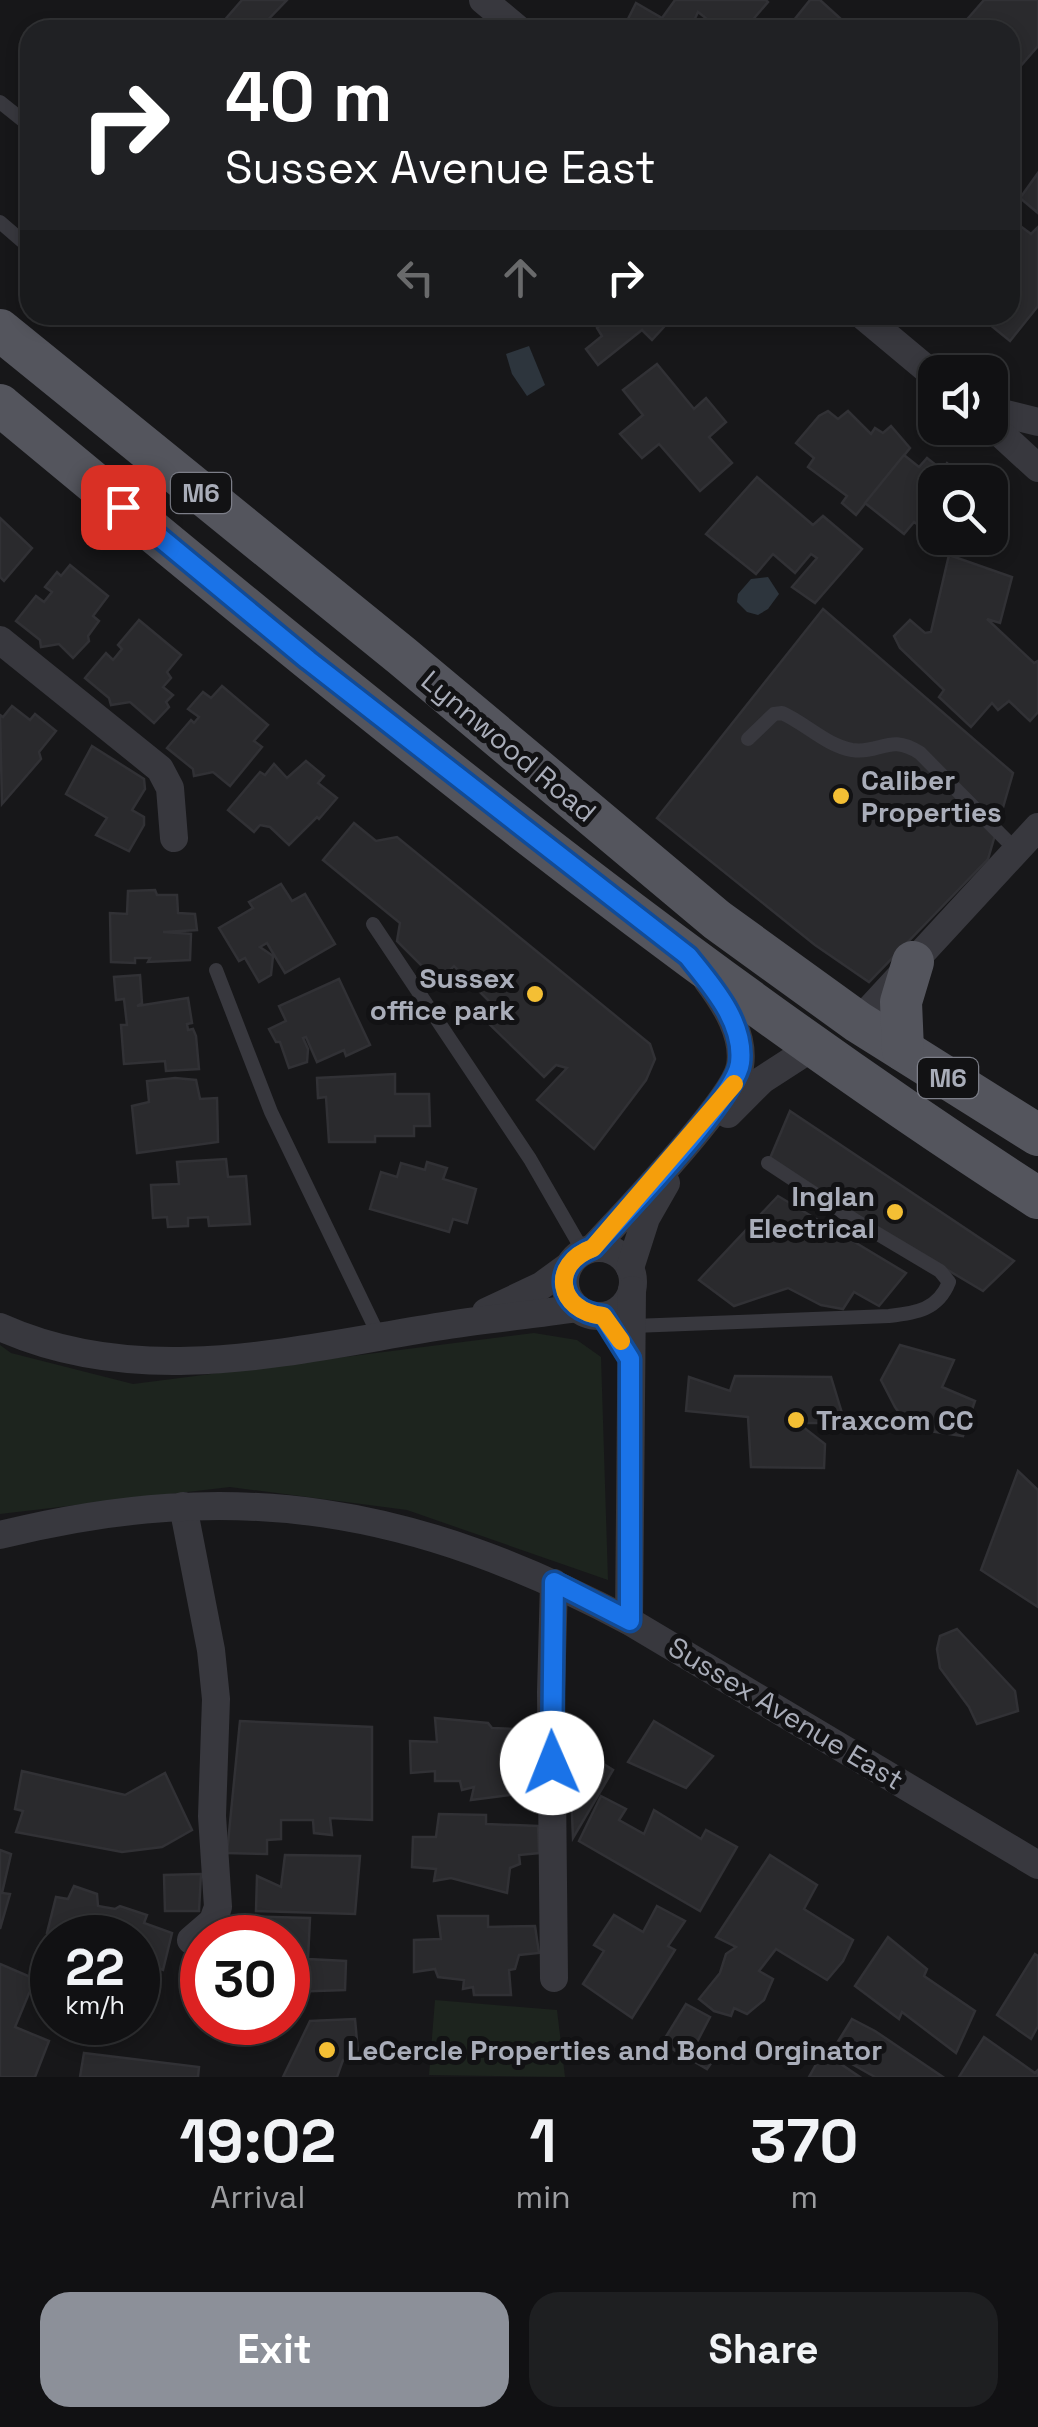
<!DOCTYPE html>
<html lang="en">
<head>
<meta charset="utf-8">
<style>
  body { margin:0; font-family:"Space Grotesk",sans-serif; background:#1e1f21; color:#f1f3f6; height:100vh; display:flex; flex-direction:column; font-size:38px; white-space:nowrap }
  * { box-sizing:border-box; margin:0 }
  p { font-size:32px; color:#9c9da0 }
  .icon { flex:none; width:55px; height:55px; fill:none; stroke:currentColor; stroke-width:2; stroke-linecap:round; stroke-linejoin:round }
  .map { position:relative; height:2077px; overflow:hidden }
  .panel { display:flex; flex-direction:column; background:#111113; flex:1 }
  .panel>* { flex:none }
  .guide { position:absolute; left:20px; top:20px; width:1000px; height:305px; border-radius:30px; box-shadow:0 5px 15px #0003,0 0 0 2px #303133; background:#202124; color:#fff; overflow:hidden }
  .controls { position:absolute; left:918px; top:355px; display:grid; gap:20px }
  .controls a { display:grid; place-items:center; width:90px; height:90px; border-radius:20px; background:#111113; box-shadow:0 5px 15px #0003,0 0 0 2px #303133; font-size:50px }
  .speed { position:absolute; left:30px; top:1915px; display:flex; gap:20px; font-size:50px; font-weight:700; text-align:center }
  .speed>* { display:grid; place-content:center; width:130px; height:130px; border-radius:50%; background:#111113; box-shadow:0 5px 15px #0003,0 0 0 2px #303133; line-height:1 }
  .speed small { font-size:25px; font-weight:400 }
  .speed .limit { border:15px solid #d22; background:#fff; color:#111 }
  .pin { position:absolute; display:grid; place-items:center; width:85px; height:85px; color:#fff; margin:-42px; border-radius:20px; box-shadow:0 5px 15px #0006 }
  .me { position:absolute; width:110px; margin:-55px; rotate:359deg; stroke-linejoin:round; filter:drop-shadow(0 0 8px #0008) }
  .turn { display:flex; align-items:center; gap:35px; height:210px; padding:0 40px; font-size:45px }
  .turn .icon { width:130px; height:130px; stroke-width:2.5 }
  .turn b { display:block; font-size:70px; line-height:85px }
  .lanes { display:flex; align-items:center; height:95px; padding:0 40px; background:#0003; justify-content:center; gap:50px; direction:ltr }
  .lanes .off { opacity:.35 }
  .eta { display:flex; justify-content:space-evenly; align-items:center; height:170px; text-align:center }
  .eta b { font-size:60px; font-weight:700; line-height:70px }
  .button { display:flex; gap:20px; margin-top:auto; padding:20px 40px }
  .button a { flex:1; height:115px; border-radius:30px; background:#8c9099; color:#fff; font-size:40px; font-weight:700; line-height:115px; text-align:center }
  .button a+a { background:#1e1f21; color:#f1f3f6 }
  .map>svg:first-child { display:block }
  .green { fill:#1d241e }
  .water { fill:#2d353d }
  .building { fill:#2a2a2d; stroke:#313135; stroke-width:2.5 }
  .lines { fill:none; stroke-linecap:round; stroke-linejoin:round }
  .service { stroke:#38383e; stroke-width:14 }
  .minor { stroke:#38383e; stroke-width:28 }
  .primary { stroke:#54555d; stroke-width:42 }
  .route-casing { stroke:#114b97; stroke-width:25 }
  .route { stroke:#1a73e8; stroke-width:18 }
  .slow { stroke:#f59e0b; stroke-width:18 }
  .poi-dot { fill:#f4bf34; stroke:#121214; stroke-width:4 }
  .labels { text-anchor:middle; stroke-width:10; stroke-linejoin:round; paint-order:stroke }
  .shield { fill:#121214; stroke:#7c7e88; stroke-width:2.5 }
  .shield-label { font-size:25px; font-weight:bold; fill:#a9adb9 }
  .street-label { font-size:28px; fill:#a9adb9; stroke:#121214 }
  .poi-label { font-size:28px; font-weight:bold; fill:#a9adb9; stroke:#121214; text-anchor:start }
</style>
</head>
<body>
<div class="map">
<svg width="1038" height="2077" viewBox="0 0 1038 2077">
  <rect width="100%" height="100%" fill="#171719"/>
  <g class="green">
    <polygon points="534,1333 577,1340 601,1357 608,1580 407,1510 230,1487 0,1514 0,1345 11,1353 133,1384"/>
    <polygon points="435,2000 557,2010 565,2077 429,2075"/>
  </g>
  <g class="water">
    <polygon points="529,346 545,385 527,396 512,374 506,354"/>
    <polygon points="768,577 779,594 768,609 758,615 747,612 737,602 738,594 751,579"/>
  </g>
  <g class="building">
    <polygon points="242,0 287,0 258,30 216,30"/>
    <polygon points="675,0 766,0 768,2 744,30 721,30 698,12 693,23 704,30 623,29 636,3 662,18"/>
    <polygon points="810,0 820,0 853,30 786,30"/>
    <polygon points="984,0 1038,0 1038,46 1018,69 1010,63 1010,30 972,30 964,23"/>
    <polygon points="1038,173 1038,213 1020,198"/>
    <polygon points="1011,219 1031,234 1038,227 1038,306 1010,341 978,315 1010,315"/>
    <polygon points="610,315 670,315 673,317 652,340 642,330 598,365 586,349 602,336 597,328"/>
    <polygon points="657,364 694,409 706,398 726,422 709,437 732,463 700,491 659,444 642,458 620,434 643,415 623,390"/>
    <polygon points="828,411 838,419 848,411 871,434 875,428 883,433 891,426 910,448 856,515 842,503 847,496 808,467 814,458 796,443 819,416"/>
    <polygon points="904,455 919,467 927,458 942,470 947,463 955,470 951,477 956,482 935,482 935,527 931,525 927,531 914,522 904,534 865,503"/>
    <polygon points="757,477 813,525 823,516 862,549 815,603 792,587 817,558 811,554 795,573 773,554 756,574 706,534"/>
    <polygon points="0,518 32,548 4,581 0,577"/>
    <polygon points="949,555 1012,577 1000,623 987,619 1034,663 1038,661 1038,712 1030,721 1009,701 998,710 992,703 971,727 939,697 944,690 900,648 894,636 910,620 925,633 931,632"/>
    <polygon points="70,565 108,596 93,616 99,621 88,636 89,641 73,658 59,644 41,647 40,640 16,621 36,596 44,602 52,592 45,587 57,572 61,576"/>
    <polygon points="823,609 1013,773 988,859 869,982 815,945 657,818"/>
    <polygon points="139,620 181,655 167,672 171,678 163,687 173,695 166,702 169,707 154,723 130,702 111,705 109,698 85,678 106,653 113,660 122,649 118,645"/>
    <polygon points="222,686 268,725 254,741 262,747 230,786 213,772 194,776 193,769 167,748 191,720 194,723 199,717 188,709 203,692 211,698"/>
    <polygon points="12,706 30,720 35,714 56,731 39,752 41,759 2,804 0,715 3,717"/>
    <polygon points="92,746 144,779 145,789 132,810 144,817 144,825 129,851 96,835 107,818 66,794"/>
    <polygon points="306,761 324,776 318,783 337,798 319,819 317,817 289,845 270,827 260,825 254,832 228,810 260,772 265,775 274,764 287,778"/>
    <polygon points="354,823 376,841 397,837 650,1044 655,1059 646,1080 594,1149 537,1100 567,1068 556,1065 544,1077 483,1018 494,1006 454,966 438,982 397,941 400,923 323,860"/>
    <polygon points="281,884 292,901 305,894 335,944 285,973 267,943 260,947 273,956 271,975 259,982 245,958 239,961 219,928 253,908 249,902"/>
    <polygon points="155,890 157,895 177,895 178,913 195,914 197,930 163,932 191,934 190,960 148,962 150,958 135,958 135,963 111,962 110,913 127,914 128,891"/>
    <polygon points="140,975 142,1003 137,1006 188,998 192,1023 187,1024 188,1030 193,1029 196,1036 199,1069 166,1071 165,1061 124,1064 121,1025 127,1025 124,999 116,1000 114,977"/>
    <polygon points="339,979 370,1045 346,1056 344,1050 317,1062 306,1037 303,1038 308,1049 307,1062 289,1068 280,1042 276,1042 269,1029 286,1021 279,1006"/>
    <polygon points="395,1074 395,1094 429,1094 430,1126 414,1126 414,1136 375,1136 375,1142 329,1142 326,1097 318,1098 317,1078"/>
    <polygon points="175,1078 196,1080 200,1099 217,1098 218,1142 137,1153 132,1106 149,1102 147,1081"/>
    <polygon points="790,1111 1014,1261 983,1291 768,1163"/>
    <polygon points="226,1159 228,1177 246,1176 250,1224 209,1226 208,1217 188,1218 188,1226 168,1227 167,1217 153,1218 151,1185 179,1184 177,1162"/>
    <polygon points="427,1162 447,1168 443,1179 476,1189 467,1223 453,1219 449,1232 370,1209 381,1172 397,1177 401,1163 425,1170"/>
    <polygon points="778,1196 906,1273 879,1306 854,1292 843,1309 821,1305 788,1288 734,1306 699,1280"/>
    <polygon points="900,1345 954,1360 942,1387 975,1401 963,1436 910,1428 895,1407 881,1380"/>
    <polygon points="735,1376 831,1377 845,1423 798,1423 825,1444 824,1468 751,1467 748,1417 686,1411 689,1377 730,1391"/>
    <polygon points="1018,1471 1038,1490 1038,1607 981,1570"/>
    <polygon points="957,1629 1015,1691 1018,1711 977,1724 969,1707 940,1668 937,1649 940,1636"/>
    <polygon points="435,1718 488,1723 492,1728 539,1730 539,1756 520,1756 520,1769 512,1769 510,1795 471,1800 474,1787 462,1790 460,1781 435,1781 435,1771 411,1773 410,1741 437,1742"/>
    <polygon points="240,1721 372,1727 372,1820 330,1818 332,1835 314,1833 313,1820 281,1820 281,1839 267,1840 267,1854 227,1853"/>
    <polygon points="654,1721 713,1756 686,1788 628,1762"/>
    <polygon points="569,1742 613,1770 573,1838"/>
    <polygon points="22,1771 125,1795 165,1773 192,1830 162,1847 122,1852 16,1832 23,1811 15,1809"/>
    <polygon points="601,1796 626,1809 619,1820 644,1834 654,1810 701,1839 706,1830 737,1847 700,1911 579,1841"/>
    <polygon points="439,1814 486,1815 486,1824 538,1826 539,1853 519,1855 520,1864 510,1868 507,1893 451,1878 434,1881 436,1869 412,1867 413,1837 436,1837"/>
    <polygon points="0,1850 11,1854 2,1893 10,1894 0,1929"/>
    <polygon points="285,1855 360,1856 355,1914 256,1911 257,1876 281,1887"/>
    <polygon points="770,1855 817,1885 804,1909 853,1940 843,1961 827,1980 776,1949 759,1971 773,1979 764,2000 747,2014 734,2008 731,2016 714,2011 699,1999 720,1973 726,1954 736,1947 716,1937"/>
    <polygon points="201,1874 199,1911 165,1911 164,1875"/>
    <polygon points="74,1886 97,1894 98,1906 115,1909 120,1906 147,1915 144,1923 172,1933 163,1970 138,1962 138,1938 60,1938 47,1933 56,1897 68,1899"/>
    <polygon points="657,1906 685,1921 668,1946 675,1950 632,2018 583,1984 604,1951 594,1945 614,1915 643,1932"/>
    <polygon points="231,1916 310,1918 308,1959 346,1961 345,1990 288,1992 288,1938 231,1938"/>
    <polygon points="438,1916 488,1916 488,1927 535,1926 539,1953 519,1955 515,1969 509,1970 511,1995 474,1995 473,1987 463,1989 464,1980 438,1977 435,1969 414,1972 414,1940 441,1939"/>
    <polygon points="888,1937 927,1969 924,1976 975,2011 956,2053 902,2012 899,2019 855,1986"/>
    <polygon points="1035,1954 1038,1956 1038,2026 1031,2039 997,2015"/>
    <polygon points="0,1964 35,1979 15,2027 49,2041 35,2077 0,2077"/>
    <polygon points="686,2004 710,2017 696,2044 714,2059 707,2069 662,2043"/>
    <polygon points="355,2019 359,2063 343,2060 337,2077 283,2077 310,2021"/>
    <polygon points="852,2019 875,2031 943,2077 875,2077 852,2064 856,2060 837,2043"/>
    <polygon points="984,2037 1035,2073 1038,2070 1038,2077 959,2077"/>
    <polygon points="823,2052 860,2077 809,2077"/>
    <polygon points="84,2053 199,2067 198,2077 80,2077"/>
  </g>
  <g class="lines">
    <g class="service">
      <polyline points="0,102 30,126"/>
      <polyline points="0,222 30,248"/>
      <path d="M748,739L774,714L782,713C805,723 827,746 852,750C882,754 889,733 920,753L1017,851"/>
      <polyline points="373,924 530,1159 583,1251"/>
      <polyline points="216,970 271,1112 380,1338"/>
      <path d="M633,1326L889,1316C916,1313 938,1310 949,1282L940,1271L856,1221L768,1163"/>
    </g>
    <g class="minor">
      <polyline points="483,0 519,30"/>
      <polyline points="862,315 935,376"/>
      <polyline points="990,410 1038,422"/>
      <polyline points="990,424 1038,468"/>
      <polyline points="0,640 160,769 170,788 174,838"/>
      <polyline points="858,1022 1038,827"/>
      <polyline points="728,1114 762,1080 813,1047"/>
      <circle cx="599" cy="1282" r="34"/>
      <path d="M593,1248C623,1215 733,1101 740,1066C745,1035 725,1004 707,980"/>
      <polyline points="630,1268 646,1218 666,1183"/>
      <polyline points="486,1312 541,1286 567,1267"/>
      <path d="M0,1327C145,1392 300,1348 449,1325C491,1318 534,1315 577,1308"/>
      <polyline points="183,1506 211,1650 216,1699 212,1816 218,1907 213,1921 191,1940"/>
      <path d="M0,1535C238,1476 415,1508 629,1621L1038,1865"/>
      <polyline points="554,1583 551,1692 554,1978"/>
      <polyline points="629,1621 632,1290"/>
    </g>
    <g class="primary">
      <polyline points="0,330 402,656 717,920 858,1022 1038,1135"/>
      <path d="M0,405C335,683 671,962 1038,1198"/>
      <polyline points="903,1050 901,1002 913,962"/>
    </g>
  </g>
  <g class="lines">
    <g class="route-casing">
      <path id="route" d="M123,507L308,660L688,956C711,985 745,1022 740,1063C736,1098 622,1215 593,1248C549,1264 557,1311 603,1316L630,1359V1621L554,1582L552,1763"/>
    </g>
    <use href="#route" class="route"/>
    <path class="slow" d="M621,1341L603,1316C557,1311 549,1264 593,1248L734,1084"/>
  </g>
  <g class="poi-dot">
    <circle cx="841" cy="796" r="10"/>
    <circle cx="535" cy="994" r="10"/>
    <circle cx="895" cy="1212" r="10"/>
    <circle cx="796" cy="1420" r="10"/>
    <circle cx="327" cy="2050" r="10"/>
  </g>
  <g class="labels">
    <g class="shield">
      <rect x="171" y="473" width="60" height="40" rx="8"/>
      <rect x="918" y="1058" width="60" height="40" rx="8"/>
    </g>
    <g class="shield-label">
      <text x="201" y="502">M6</text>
      <text x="948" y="1087">M6</text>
    </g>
    <g class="street-label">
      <text transform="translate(509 746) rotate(40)" y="10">Lynnwood Road</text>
      <text transform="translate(786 1713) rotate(31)" y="10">Sussex Avenue East</text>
    </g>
    <g class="poi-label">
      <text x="861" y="790">Caliber<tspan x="861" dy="32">Properties</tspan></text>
      <text x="515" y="988" text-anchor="end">Sussex<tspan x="515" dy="32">office park</tspan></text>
      <text x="875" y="1206" text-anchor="end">Inglan<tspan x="875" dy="32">Electrical</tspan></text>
      <text x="816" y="1430">Traxcom CC</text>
      <text x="347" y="2060">LeCercle Properties and Bond Orginator</text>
    </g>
  </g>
</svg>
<div class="controls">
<a><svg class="icon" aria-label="sound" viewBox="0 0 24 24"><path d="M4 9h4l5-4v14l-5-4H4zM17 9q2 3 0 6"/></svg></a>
<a><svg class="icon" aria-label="search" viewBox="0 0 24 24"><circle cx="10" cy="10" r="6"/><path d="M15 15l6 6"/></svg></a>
</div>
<div class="speed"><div>22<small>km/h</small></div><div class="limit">30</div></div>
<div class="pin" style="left:123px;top:507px;background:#d93025"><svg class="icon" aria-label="arrive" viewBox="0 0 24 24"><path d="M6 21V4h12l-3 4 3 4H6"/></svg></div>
<svg class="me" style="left:552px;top:1763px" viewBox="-20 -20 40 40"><circle r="19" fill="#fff"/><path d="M0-13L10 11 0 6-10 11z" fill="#1a73e8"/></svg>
<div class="guide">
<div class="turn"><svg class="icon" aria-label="right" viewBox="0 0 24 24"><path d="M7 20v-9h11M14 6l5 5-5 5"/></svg><div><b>40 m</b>Sussex Avenue East</div></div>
<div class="lanes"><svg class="icon off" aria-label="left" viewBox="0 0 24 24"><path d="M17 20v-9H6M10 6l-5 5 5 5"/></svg><svg class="icon off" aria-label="ahead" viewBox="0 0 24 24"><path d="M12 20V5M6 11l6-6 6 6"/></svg><svg class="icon" aria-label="right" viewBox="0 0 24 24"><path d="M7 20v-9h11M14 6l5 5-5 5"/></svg></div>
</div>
</div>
<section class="panel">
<div class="eta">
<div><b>19:02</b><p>Arrival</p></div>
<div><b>1</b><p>min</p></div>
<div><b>370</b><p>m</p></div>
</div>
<div class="button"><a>Exit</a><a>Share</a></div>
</section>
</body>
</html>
